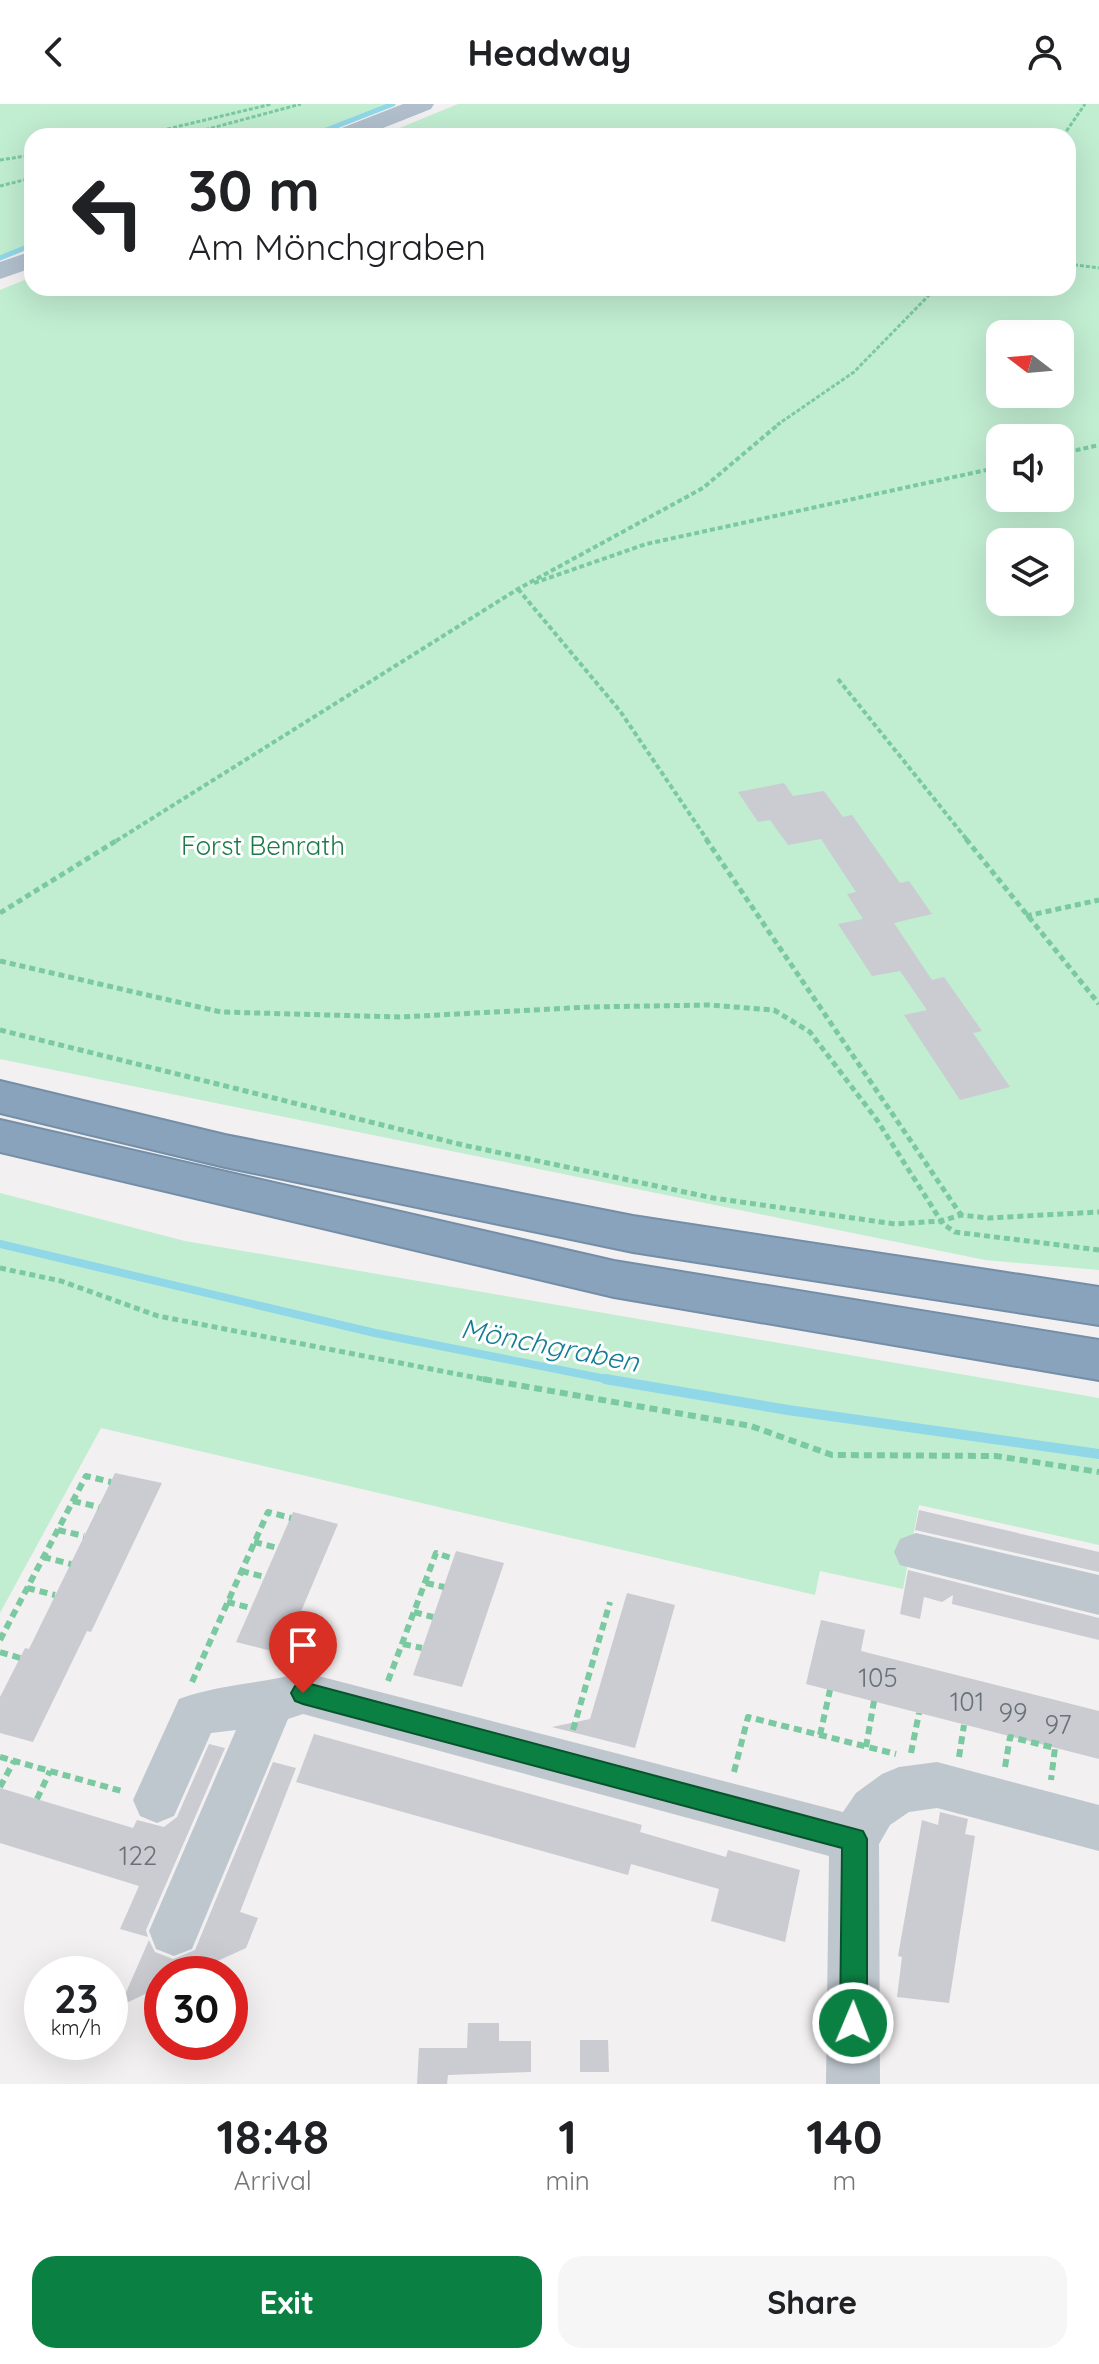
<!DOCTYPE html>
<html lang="en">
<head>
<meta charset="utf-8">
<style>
  body { margin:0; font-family:Quicksand,sans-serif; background:#f6f6f6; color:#202124; height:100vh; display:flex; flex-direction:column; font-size:30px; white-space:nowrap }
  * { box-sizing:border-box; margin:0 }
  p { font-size:26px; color:#757577 }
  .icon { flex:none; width:44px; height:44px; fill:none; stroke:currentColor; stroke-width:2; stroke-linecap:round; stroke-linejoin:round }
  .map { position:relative; height:1980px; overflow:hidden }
  .panel { display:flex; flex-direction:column; background:#fff; flex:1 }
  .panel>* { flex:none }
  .guide { position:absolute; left:24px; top:24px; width:1052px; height:168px; border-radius:24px; box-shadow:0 8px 32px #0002; background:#fff; color:#202124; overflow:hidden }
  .needle { width:52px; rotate:286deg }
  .tools { position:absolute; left:986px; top:216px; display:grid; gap:16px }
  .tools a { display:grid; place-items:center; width:88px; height:88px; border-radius:16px; background:#fff; box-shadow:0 8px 32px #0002; font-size:40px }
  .speed { position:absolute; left:24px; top:1852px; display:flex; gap:16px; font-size:40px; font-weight:700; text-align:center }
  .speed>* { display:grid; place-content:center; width:104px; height:104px; border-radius:50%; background:#fff; box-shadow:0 8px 32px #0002; line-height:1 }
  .speed small { font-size:20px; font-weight:400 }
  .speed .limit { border:12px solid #d22; background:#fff; color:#111 }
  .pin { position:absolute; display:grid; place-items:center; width:68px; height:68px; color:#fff; margin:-82px -34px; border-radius:50% 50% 50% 0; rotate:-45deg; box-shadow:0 0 8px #0007 }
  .pin .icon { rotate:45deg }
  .me { position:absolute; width:88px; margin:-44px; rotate:1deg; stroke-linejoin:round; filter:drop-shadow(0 0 6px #0008) }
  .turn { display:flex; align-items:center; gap:28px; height:168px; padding:0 32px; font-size:36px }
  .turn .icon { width:104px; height:104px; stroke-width:2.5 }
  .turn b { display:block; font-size:56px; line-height:68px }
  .eta { display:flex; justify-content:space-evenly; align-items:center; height:136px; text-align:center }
  .eta b { font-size:48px; font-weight:700; line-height:56px }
  .action { display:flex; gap:16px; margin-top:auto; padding:16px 32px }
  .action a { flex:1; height:92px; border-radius:24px; background:#0b8043; color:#fff; font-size:32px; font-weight:700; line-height:92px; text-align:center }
  .action a+a { background:#f6f6f6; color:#202124 }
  header { display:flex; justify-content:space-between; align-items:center; height:104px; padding:0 32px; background:#fff; font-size:36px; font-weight:700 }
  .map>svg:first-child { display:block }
  .green { fill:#c1edd1; fill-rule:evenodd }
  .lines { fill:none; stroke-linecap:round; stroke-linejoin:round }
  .stream-far2 { stroke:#90d7e8; stroke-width:5 }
  .stream-far1 { stroke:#90d7e8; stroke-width:8 }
  .stream { stroke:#90d7e8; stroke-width:10 }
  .building { fill:#caccd2 }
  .highway-casing { stroke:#758ea8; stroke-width:4 }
  .path-far3 { stroke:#7ac9a1; stroke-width:3; stroke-dasharray:4 2; stroke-linecap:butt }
  .path-far2 { stroke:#7ac9a1; stroke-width:4; stroke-dasharray:5 3; stroke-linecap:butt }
  .path-far1 { stroke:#7ac9a1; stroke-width:5; stroke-dasharray:6 4; stroke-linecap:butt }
  .path { stroke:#7ac9a1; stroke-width:6; stroke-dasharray:8 5; stroke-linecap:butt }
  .minor { fill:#bec7ce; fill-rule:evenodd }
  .major { fill:#b1bfcd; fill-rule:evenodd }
  .highway { fill:#8aa3bc; fill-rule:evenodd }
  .route { fill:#0b8043; stroke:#07532c; stroke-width:2 }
  .labels { text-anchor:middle; stroke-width:6; stroke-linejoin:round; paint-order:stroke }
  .park-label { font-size:26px; fill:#1c7b49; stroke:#fff }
  .near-number-label { font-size:26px; fill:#68717a }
  .water-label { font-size:28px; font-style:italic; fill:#147d95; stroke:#fff }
</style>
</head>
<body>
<header><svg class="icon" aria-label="back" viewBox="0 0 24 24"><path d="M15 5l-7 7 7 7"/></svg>Headway<svg class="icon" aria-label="person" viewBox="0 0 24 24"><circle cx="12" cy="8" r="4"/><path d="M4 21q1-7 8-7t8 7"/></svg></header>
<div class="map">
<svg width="1099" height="1980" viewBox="0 0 1099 1980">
  <rect width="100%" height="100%" fill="#f2f0f0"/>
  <g class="green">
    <polygon points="0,0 390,0 310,32 32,32 32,143 0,156"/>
    <path d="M458,0H1099V1166L985,1156L0,955V186L32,173V184H1068V32H380ZM1000,230H1060V290H1000ZM1000,334H1060V394H1000ZM1000,438H1060V498H1000Z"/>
    <polygon points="0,1089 185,1137 1099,1294 1099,1441 919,1401 903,1485 820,1467 815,1491 101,1324 0,1509"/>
  </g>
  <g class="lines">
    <g class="stream-far2">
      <polyline points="311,32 393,0"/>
      <polyline points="0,154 32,141"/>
    </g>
    <polyline class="stream-far1" points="0,1140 375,1229 616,1277"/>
    <polyline class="stream" points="605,1275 788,1306 1099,1350"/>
  </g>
  <g class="building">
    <polygon points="784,679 793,692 824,687 843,713 852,711 900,779 909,777 932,810 894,819 932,876 944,873 982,927 973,929 1010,983 960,996 904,911 927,906 900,867 872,872 838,820 863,815 847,790 856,788 821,735 788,741 770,716 758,718 738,688"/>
    <polygon points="115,1369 162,1379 91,1528 87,1527 33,1638 0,1629 0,1593 25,1544 29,1545"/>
    <polygon points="919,1406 1099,1448 1099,1468 915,1426"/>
    <polygon points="293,1408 338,1420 283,1550 236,1538"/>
    <polygon points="456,1447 504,1459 462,1583 413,1571"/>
    <polygon points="908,1466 1099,1514 1099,1536 952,1500 953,1491 942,1498 924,1493 920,1515 900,1510"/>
    <polygon points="627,1489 675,1501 635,1644 552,1623 590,1615"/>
    <polygon points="821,1516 865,1526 861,1547 1099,1607 1099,1655 806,1580"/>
    <polygon points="314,1630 642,1721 640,1728 726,1753 728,1746 800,1766 785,1838 711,1817 719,1785 631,1760 628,1771 296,1678"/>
    <polygon points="209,1640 225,1644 146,1826 148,1833 120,1825 139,1782 0,1739 0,1684 133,1724 137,1716 164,1723 177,1713"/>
    <polygon points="273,1658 296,1664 240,1808 258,1814 246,1844 189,1870 162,1870 162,1882 120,1902 149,1836 155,1848 173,1855 195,1846"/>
    <polygon points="940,1708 968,1715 965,1730 975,1732 949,1899 897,1893 902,1853 898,1852 922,1716 938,1721"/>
    <polygon points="468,1919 499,1919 499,1937 531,1937 531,1968 448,1971 447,1980 417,1980 419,1944 467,1944"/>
    <polygon points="580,1936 608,1936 609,1968 580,1968"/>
  </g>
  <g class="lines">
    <g class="highway-casing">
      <g id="highway">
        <polygon points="0,977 225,1031 633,1112 1099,1183 1099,1221 633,1148 225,1063 0,1009"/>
        <polygon points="0,1016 614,1157 1099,1236 1099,1276 614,1193 0,1048"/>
      </g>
    </g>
    <g class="path-far3">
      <polyline points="138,32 272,0"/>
      <polyline points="182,32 301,0"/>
      <polyline points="1063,32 1085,0"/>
      <polyline points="0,56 32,51"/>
      <polyline points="0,82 32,74"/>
      <polyline points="1068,160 1099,164"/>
      <polyline points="777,321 854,268 936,184"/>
    </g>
    <g class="path-far2">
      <polyline points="1060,350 1099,341"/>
      <polyline points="534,479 646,440 1000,363"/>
      <polyline points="518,485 620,607 708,737"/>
      <polyline points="838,575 968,737"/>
      <polyline points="116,737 518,485 703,384 780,319"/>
    </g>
    <g class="path-far1">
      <polyline points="706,735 961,1111"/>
      <polyline points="966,735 1099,900"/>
      <polyline points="0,809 119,735"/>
      <polyline points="1026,812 1099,796"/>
      <polyline points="0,857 221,908 400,913 590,903 709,901 774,906 810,928 877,1016 943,1120 955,1128 1099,1146"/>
      <polyline points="0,926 463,1041 713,1094 895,1120 941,1117 961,1111 988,1114 1099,1108"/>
      <polyline points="0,1164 61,1177 158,1212 493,1277"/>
    </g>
    <g class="path">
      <polyline points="483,1275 751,1322 832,1351 996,1352 1099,1368"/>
      <polyline points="73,1397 99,1403"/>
      <polyline points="58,1426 84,1432"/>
      <polyline points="254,1438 278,1444"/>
      <polyline points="43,1453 71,1460"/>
      <polyline points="241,1467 265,1473"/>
      <polyline points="426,1479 444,1483"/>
      <polyline points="27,1484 55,1491"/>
      <polyline points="227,1498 251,1504"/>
      <polyline points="414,1508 433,1513"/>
      <polyline points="0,1536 86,1372 111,1378"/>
      <polyline points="403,1540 422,1544"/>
      <polyline points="0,1548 20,1554"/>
      <polyline points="388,1577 436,1449 454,1455"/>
      <polyline points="192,1578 268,1408 291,1414"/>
      <polyline points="573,1626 610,1498"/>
      <polyline points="820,1631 830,1586"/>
      <polyline points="866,1643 874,1597"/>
      <polyline points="911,1649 919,1609"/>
      <polyline points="0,1653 125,1688"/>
      <polyline points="959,1653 964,1621"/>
      <polyline points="1005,1663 1010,1633 1055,1644 1051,1676"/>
      <polyline points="734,1668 748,1613 896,1650"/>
      <polyline points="0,1683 14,1657"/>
      <polyline points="37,1695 50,1667"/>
    </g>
    <g class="minor">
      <polygon points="916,1429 1099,1471 1099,1511 900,1461 894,1448 900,1435"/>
      <path d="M303,1568L843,1708L856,1689L882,1670L899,1663L937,1658L1099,1701V1747L937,1704L909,1708L890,1721L879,1740L880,1980H826L829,1752L303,1610L288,1615L192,1845L174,1852L156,1845L149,1827L236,1626L211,1629L174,1712L157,1719L140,1712L133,1696L179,1595C219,1580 263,1580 303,1568Z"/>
    </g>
    <g class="major">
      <polygon points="403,0 434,0 431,5 363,32 330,32 334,27"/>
      <polygon points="32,147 32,164 0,175 0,158"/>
    </g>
    <use href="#highway" class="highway"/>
  </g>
  <polygon class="route" points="303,1578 863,1727 867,1735 867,1919 863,1928 853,1932 844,1928 840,1919 842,1744 303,1600 295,1597 291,1589 295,1582"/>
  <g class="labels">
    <g class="park-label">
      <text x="263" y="751">Forst Benrath</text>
    </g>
    <g class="near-number-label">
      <text x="878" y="1583">105</text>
      <text x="967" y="1607">101</text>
      <text x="1013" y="1618">99</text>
      <text x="1058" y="1630">97</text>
      <text x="138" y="1761">122</text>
    </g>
    <g class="water-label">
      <text transform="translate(550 1241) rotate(11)" y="10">Mönchgraben</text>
    </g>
  </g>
</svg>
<div class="tools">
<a><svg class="needle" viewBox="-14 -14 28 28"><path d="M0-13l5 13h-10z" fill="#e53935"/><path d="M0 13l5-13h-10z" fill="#757577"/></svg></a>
<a><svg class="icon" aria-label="sound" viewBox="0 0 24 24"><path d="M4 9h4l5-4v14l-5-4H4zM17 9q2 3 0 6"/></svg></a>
<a><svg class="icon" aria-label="layers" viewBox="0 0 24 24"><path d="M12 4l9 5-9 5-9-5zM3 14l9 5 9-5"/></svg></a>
</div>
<div class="speed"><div>23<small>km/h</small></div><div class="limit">30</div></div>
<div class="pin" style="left:303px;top:1589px;background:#d93025"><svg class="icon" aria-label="arrive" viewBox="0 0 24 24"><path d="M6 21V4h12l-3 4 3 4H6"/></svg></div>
<svg class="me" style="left:853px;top:1919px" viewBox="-20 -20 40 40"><circle r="17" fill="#0b8043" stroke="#fff" stroke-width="3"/><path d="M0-11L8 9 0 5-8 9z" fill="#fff"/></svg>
<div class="guide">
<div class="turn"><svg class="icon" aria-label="left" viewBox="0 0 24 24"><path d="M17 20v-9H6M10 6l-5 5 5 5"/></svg><div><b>30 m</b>Am Mönchgraben</div></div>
</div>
</div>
<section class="panel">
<div class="eta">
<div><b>18:48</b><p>Arrival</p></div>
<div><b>1</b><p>min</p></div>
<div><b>140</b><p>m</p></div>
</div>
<div class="action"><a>Exit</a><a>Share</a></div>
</section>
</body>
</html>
